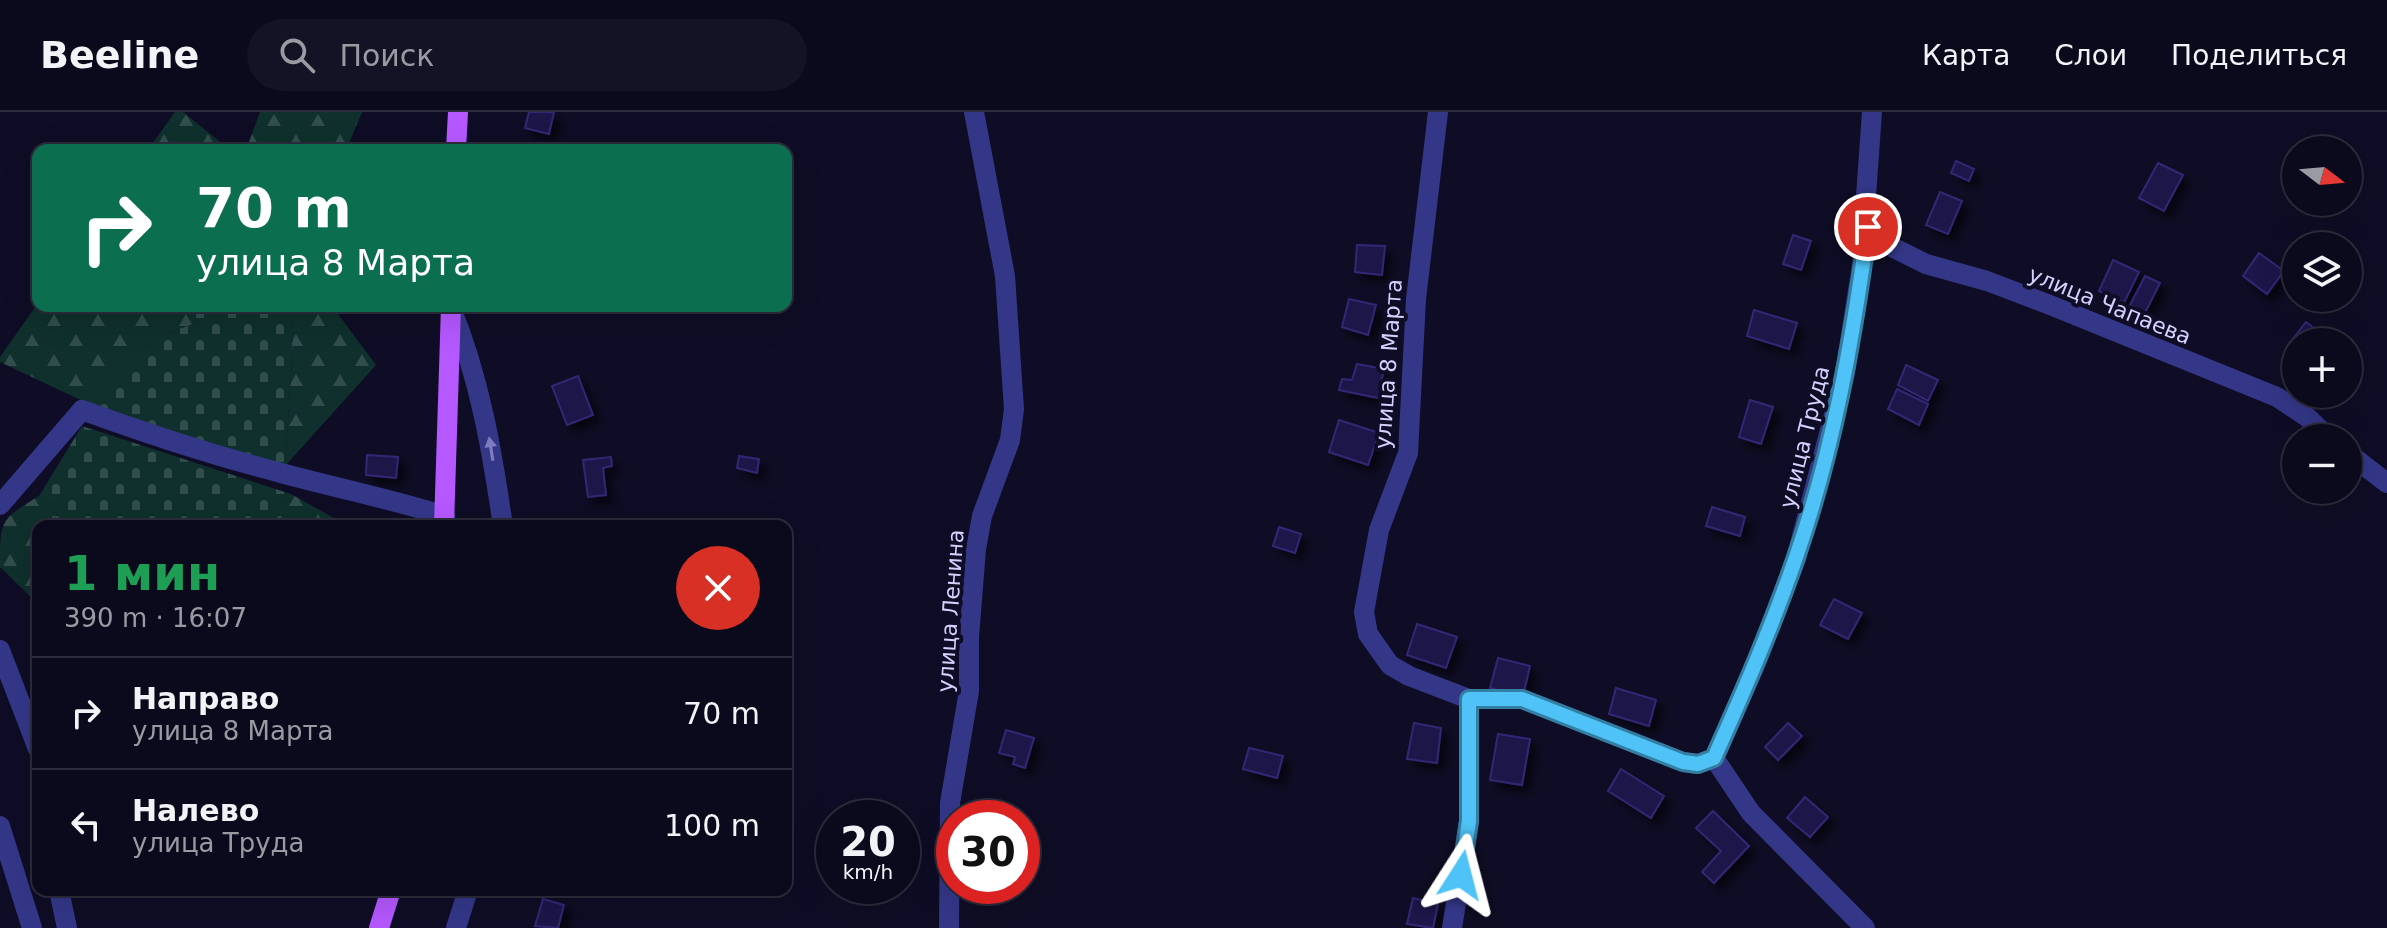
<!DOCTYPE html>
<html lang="ru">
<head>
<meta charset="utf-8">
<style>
  body { margin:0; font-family:"DejaVu Sans",sans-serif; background:#141325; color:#f1f3f6; height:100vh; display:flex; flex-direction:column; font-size:30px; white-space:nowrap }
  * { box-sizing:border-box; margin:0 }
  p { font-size:26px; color:#9a9aa3 }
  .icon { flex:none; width:44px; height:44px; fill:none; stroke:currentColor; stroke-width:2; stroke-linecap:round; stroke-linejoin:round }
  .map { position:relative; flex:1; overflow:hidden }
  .panel { position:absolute; left:32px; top:408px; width:760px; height:376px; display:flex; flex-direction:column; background:#0b0a1c; border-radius:16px; box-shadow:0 8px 32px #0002,0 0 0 2px #2b2b3b }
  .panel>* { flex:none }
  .hud { position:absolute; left:32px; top:32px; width:760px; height:168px; border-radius:16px; box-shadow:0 8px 32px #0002,0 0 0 2px #2b2b3b; background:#0b6e4f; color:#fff; overflow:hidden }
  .needle { width:52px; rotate:106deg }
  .fabs { position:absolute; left:2282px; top:24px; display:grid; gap:16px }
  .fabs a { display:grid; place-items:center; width:80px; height:80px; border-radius:50%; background:#0b0a1c; box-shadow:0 8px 32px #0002,0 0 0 2px #2b2b3b; font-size:40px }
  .speed { position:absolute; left:816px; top:688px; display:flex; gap:16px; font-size:40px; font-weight:700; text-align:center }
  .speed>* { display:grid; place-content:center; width:104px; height:104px; border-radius:50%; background:#0b0a1c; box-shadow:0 8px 32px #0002,0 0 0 2px #2b2b3b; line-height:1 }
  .speed small { font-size:20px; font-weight:400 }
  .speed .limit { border:12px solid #d22; background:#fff; color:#111 }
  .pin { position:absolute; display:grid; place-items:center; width:68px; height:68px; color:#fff; margin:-34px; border:4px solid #fff; border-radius:50%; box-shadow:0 2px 8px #0007 }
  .me { position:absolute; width:88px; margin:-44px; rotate:9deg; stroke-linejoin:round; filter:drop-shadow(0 0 6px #0008) }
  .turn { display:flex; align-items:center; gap:28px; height:168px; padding:0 32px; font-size:36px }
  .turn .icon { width:104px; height:104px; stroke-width:2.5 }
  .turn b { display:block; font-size:56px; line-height:68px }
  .round { display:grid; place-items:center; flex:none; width:84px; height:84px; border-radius:42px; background:#141325 }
  .overview { display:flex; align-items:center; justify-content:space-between; height:136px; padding:0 32px }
  h1 { font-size:48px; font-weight:700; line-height:60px; color:#1e9e55 }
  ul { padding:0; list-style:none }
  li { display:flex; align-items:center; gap:24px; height:112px; padding:0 32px; border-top:2px solid #2b2b3b }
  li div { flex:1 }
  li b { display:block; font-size:30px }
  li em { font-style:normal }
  header { display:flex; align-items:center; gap:48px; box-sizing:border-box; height:112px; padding:0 40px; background:#0b0a1c; border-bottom:2px solid #2b2b3b }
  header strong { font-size:38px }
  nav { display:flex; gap:44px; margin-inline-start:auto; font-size:28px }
  .search { width:560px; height:72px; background:#141325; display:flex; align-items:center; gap:20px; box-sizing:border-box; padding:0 28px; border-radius:44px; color:#9a9aa3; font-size:30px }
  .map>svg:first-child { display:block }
  .forest { fill:url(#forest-firs) }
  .cemetery { fill:url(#cemetery-stones) }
  .building { fill:#1e1748; stroke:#322875; stroke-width:2; filter:url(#shadow) }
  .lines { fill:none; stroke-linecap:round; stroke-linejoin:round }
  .minor { stroke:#343788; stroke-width:20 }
  .major { stroke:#b558ff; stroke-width:20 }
  .oneway { fill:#7c7cbe }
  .route-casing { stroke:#337fa1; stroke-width:20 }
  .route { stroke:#4fc3f7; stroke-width:14 }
  .labels { text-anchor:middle; stroke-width:8; stroke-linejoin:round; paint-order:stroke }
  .street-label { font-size:22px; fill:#d3d1ff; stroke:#0f0d25 }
</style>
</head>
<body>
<header>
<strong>Beeline</strong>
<div class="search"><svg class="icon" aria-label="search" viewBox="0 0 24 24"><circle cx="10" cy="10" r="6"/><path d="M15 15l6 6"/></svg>Поиск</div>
<nav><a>Карта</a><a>Слои</a><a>Поделиться</a></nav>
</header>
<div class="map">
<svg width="2387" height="816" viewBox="0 0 2387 816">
  <defs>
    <pattern id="forest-firs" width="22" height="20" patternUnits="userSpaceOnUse" patternTransform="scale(2)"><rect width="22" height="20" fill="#0f302c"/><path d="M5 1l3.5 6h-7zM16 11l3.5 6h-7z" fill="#314d4c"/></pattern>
    <pattern id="cemetery-stones" width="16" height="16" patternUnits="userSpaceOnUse" patternTransform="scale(2)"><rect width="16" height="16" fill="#0f302c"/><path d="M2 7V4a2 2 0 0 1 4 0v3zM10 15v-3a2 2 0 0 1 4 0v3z" fill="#314d4c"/></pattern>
    <filter id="shadow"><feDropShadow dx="7" dy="7" stdDeviation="4" flood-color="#0009"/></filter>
  </defs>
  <rect width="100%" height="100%" fill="#0f0d25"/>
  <g class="forest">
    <polygon points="175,0 183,0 230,38 148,38"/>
    <polygon points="260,0 362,0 346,38 246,38"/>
    <polygon points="38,191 38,194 198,194 194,212 157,224 87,291 0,250 0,245"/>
    <polygon points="290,194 332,194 376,253 285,354 293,231"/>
    <polygon points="291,382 348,414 278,414"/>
    <path d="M39,384L62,414H38V492L0,455C0,407 0,408 39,384Z"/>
  </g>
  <g class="cemetery">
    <polygon points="198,194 290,194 293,231 285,354 188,327 87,291 157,224 194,212"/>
    <polygon points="82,314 291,382 278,414 62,414 39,384"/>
  </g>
  <g class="building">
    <polygon points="529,0 554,0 549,22 525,16"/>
    <polygon points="1956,49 1974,57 1969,69 1951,61"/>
    <polygon points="2158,51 2183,63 2164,99 2139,86"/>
    <polygon points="1940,80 1962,89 1948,122 1926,113"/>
    <polygon points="1793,123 1811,129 1801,158 1783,152"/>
    <polygon points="1357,133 1385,134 1382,163 1355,160"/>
    <polygon points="2259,141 2284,159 2267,182 2243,164"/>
    <polygon points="2113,148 2139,160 2124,191 2099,179"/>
    <polygon points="2145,164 2160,171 2145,201 2130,193"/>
    <polygon points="1349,187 1376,193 1368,223 1342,215"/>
    <polygon points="1754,198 1797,211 1789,237 1747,224"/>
    <polygon points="2306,210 2326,225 2322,230 2296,230 2296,238 2289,232"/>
    <polygon points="1357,252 1384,257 1378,286 1339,278 1342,267 1352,268"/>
    <polygon points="1906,253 1938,268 1928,289 1898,273"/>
    <polygon points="578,264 593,303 567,313 552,274"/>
    <polygon points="1897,277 1928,292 1919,313 1888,297"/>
    <polygon points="1750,288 1773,295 1761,332 1739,325"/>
    <polygon points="1339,308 1379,321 1368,353 1329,340"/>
    <polygon points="367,343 398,345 396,366 366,363"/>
    <polygon points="739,344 759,347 757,361 737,356"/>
    <polygon points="611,345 612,354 603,356 606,383 588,385 583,348"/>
    <polygon points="1712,395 1745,405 1740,424 1706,414"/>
    <polygon points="1279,415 1301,422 1295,441 1273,434"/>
    <polygon points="1834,487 1862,501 1848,527 1820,513"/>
    <polygon points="1417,512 1457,525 1446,556 1407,543"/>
    <polygon points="1498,546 1530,554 1523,584 1490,576"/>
    <polygon points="1616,576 1656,588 1649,614 1609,602"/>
    <polygon points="1414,611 1441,616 1437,651 1407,647"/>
    <polygon points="1788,611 1802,624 1778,648 1765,635"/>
    <polygon points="1006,618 1034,626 1025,656 1013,652 1015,645 999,641"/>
    <polygon points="1498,622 1530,627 1522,673 1490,668"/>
    <polygon points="1249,636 1283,644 1277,666 1243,657"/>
    <polygon points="1621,657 1664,684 1651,706 1608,679"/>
    <polygon points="1805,685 1828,705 1810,725 1787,706"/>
    <polygon points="1713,699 1749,734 1714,771 1702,760 1721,739 1696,716"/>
    <polygon points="1413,786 1438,792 1433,816 1407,812"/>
    <polygon points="543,787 564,793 558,816 535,814"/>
  </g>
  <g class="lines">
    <g class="minor">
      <polyline points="1438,0 1416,187 1408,341 1379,418 1364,500 1368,522 1390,553 1409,564 1469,587 1522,587 1683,650 1698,652 1714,646"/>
      <polyline points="1868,115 1884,131 1926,152 1987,169 2050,193 2277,285 2307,305 2329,326"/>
      <path d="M451,196C480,267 492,339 503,414"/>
      <polyline points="2348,341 2387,371"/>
      <path d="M0,393L82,298C145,321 209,342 274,359C331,375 388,386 445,404"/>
      <polyline points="0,538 38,637"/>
      <polyline points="1714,646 1756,551 1796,447 1845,261 1868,115 1866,84 1872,0"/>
      <polyline points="1714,646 1751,701 1865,816"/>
      <polyline points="0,714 32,816"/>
      <polyline points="59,778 67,816"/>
      <polyline points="456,816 468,778"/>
      <polyline points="949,816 950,691 969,579 969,525 976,437 982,404 1010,328 1014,297 1005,164 974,0"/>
      <polyline points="1452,816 1469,709 1469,587"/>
    </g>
    <g class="major">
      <polyline points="456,38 458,0"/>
      <polyline points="444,414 451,194"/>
      <polyline points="379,816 391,778"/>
    </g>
  </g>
  <defs><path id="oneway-solid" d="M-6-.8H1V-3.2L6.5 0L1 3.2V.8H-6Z" transform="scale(2)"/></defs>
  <use class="oneway" href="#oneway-solid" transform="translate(491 337) rotate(-99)"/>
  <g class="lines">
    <g class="route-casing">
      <path id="route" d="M1461,763L1469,709V587H1522L1683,650L1698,652L1714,646C1743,581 1772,515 1795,448C1833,340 1853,227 1868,115"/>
    </g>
    <use href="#route" class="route"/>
  </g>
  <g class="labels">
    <g class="street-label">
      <text transform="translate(2110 193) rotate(22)" y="8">улица Чапаева</text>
      <text transform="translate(1388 252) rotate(-86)" y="8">улица 8 Марта</text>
      <text transform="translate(1804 325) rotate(-76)" y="8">улица Труда</text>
      <text transform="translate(950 499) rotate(-86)" y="8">улица Ленина</text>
    </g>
  </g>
</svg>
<div class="fabs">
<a><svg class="needle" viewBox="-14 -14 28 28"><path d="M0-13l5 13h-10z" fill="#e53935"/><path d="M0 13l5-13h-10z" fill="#9a9aa3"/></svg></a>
<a><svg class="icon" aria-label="layers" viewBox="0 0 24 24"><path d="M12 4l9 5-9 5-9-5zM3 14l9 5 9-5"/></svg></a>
<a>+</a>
<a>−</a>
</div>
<div class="speed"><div>20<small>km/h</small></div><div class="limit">30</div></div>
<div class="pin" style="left:1868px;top:115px;background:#d93025"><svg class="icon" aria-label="arrive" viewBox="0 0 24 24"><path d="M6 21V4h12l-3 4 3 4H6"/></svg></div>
<svg class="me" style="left:1461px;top:763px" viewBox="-20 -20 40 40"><path d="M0-17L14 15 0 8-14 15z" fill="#4fc3f7" stroke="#fff" stroke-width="4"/></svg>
<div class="hud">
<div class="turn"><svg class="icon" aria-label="right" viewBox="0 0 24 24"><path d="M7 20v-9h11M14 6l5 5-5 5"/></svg><div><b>70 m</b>улица 8 Марта</div></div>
</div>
<section class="panel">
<div class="overview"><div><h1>1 мин</h1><p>390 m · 16:07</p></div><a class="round" style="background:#d93025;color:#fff"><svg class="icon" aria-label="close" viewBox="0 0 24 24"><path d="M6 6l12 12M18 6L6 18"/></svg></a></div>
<ul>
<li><svg class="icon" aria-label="right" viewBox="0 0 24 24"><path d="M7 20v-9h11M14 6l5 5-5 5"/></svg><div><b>Направо</b><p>улица 8 Марта</p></div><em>70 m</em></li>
<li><svg class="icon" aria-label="left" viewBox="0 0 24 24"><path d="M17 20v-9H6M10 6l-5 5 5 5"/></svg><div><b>Налево</b><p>улица Труда</p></div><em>100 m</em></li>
</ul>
</section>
</div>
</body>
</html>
